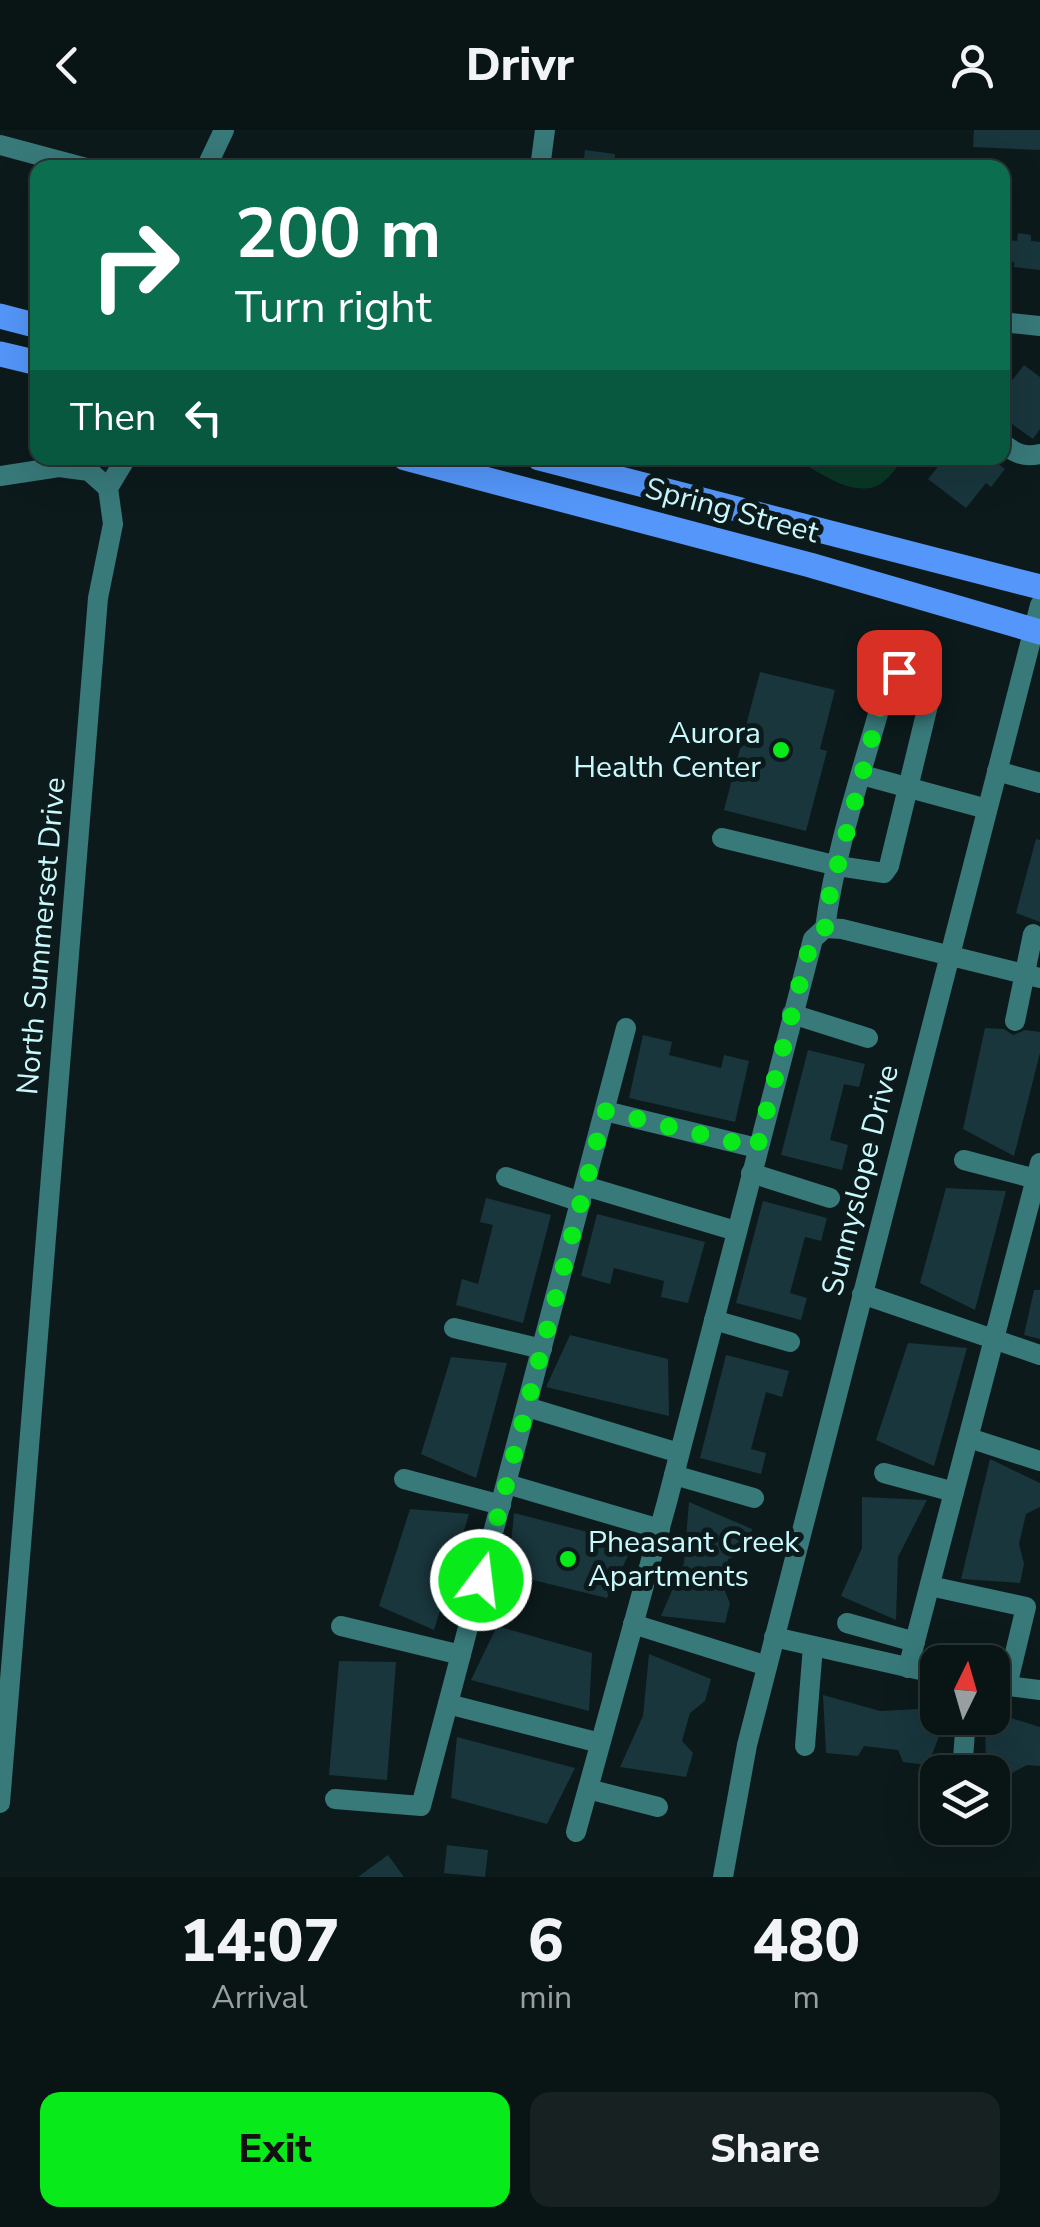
<!DOCTYPE html>
<html lang="en">
<head>
<meta charset="utf-8">
<style>
  body { margin:0; font-family:"Nunito Sans",sans-serif; background:#172122; color:#f1f3f6; height:100vh; display:flex; flex-direction:column; font-size:38px; white-space:nowrap }
  * { box-sizing:border-box; margin:0 }
  p { font-size:32px; color:#999ea0 }
  .icon { flex:none; width:55px; height:55px; fill:none; stroke:currentColor; stroke-width:2; stroke-linecap:round; stroke-linejoin:round }
  .map { position:relative; height:1747px; overflow:hidden }
  .panel { display:flex; flex-direction:column; background:#091415; flex:1 }
  .panel>* { flex:none }
  .top-card { position:absolute; left:30px; top:30px; width:980px; height:305px; border-radius:20px; box-shadow:0 10px 40px #0002,0 0 0 2px #293334; background:#0b6e4f; color:#fff; overflow:hidden }
  .needle { width:65px; rotate:5deg }
  .buttons { position:absolute; left:920px; top:1515px; display:grid; gap:20px }
  .buttons a { display:grid; place-items:center; width:90px; height:90px; border-radius:20px; background:#091415; box-shadow:0 10px 40px #0002,0 0 0 2px #293334; font-size:50px }
  .pin { position:absolute; display:grid; place-items:center; width:85px; height:85px; color:#fff; margin:-42px; border-radius:20px; box-shadow:0 5px 15px #0006 }
  .me { position:absolute; width:110px; margin:-55px; rotate:15deg; stroke-linejoin:round; filter:drop-shadow(0 0 8px #0008) }
  .turn { display:flex; align-items:center; gap:35px; height:210px; padding:0 40px; font-size:45px }
  .turn .icon { width:130px; height:130px; stroke-width:2.5 }
  .turn b { display:block; font-size:70px; line-height:85px }
  .then { display:flex; align-items:center; height:95px; padding:0 40px; background:#0003; gap:20px; font-size:38px }
  .eta { display:flex; justify-content:space-evenly; align-items:center; height:170px; text-align:center }
  .eta b { font-size:60px; font-weight:800; line-height:70px }
  .primary-button { display:flex; gap:20px; margin-top:auto; padding:20px 40px }
  .primary-button a { flex:1; height:115px; border-radius:20px; background:#08ea19; color:#111; font-size:40px; font-weight:800; line-height:115px; text-align:center }
  .primary-button a+a { background:#172122; color:#f1f3f6 }
  header { display:flex; justify-content:space-between; align-items:center; height:130px; padding:0 40px; background:#091415; font-size:45px; font-weight:800 }
  .map>svg:first-child { display:block }
  .water { fill:#0a3726 }
  .building { fill:#19363d }
  .lines { fill:none; stroke-linecap:round; stroke-linejoin:round }
  .minor { stroke:#38797a; stroke-width:20 }
  .major { stroke:#5496f9; stroke-width:25 }
  .route { stroke:#08ea19; stroke-width:18; stroke-dasharray:0 32.4 }
  .poi-dot { fill:#08ea19; stroke:#0c1a1c; stroke-width:4 }
  .labels { text-anchor:middle; stroke-width:10; stroke-linejoin:round; paint-order:stroke }
  .street-label { font-size:30px; fill:#c9f9fd; stroke:#0c1a1c }
  .poi-label { font-size:30px; fill:#c9f9fd; stroke:#0c1a1c; text-anchor:end }
</style>
</head>
<body>
<header><svg class="icon" aria-label="back" viewBox="0 0 24 24"><path d="M15 5l-7 7 7 7"/></svg>Drivr<svg class="icon" aria-label="person" viewBox="0 0 24 24"><circle cx="12" cy="8" r="4"/><path d="M4 21q1-7 8-7t8 7"/></svg></header>
<div class="map">
<svg width="1040" height="1747" viewBox="0 0 1040 1747">
  <rect width="100%" height="100%" fill="#0c1a1c"/>
  <path class="water" d="M822,328H905C898,335 891,346 883,352C859,371 821,344 800,331Z"/>
  <g class="building">
    <polygon points="974,0 1040,0 1040,20 973,17"/>
    <polygon points="585,20 615,24 614,38 583,38"/>
    <polygon points="1018,103 1031,105 1031,111 1040,112 1040,140 1014,137 1014,132 1002,131 1002,109 1017,111"/>
    <polygon points="1024,235 1040,247 1040,299 1033,309 1002,287 1002,263"/>
    <polygon points="945,328 990,328 1005,339 991,357 986,353 966,378 928,349"/>
    <polygon points="760,542 835,560 820,619 827,621 806,701 724,680"/>
    <polygon points="1036,709 1040,710 1040,792 1016,783"/>
    <polygon points="985,898 1004,899 1013,905 1025,900 1040,902 1040,923 1014,1026 963,999"/>
    <polygon points="643,905 672,912 669,925 721,938 724,925 749,931 735,992 629,968"/>
    <polygon points="808,920 865,934 859,957 844,954 830,1010 848,1015 842,1040 781,1025"/>
    <polygon points="946,1058 1006,1061 975,1180 920,1153"/>
    <polygon points="486,1068 551,1085 523,1193 456,1175 462,1149 478,1154 493,1095 480,1092"/>
    <polygon points="763,1071 827,1088 821,1111 805,1107 790,1163 807,1168 801,1190 736,1173"/>
    <polygon points="597,1084 705,1112 688,1173 661,1167 664,1151 614,1138 610,1154 581,1146"/>
    <polygon points="1034,1160 1040,1160 1040,1209 1024,1205"/>
    <polygon points="570,1205 668,1229 669,1286 546,1257"/>
    <polygon points="908,1213 967,1218 934,1336 876,1310"/>
    <polygon points="726,1225 789,1241 782,1267 766,1262 751,1319 766,1323 761,1344 700,1328"/>
    <polygon points="451,1227 507,1233 476,1348 421,1324"/>
    <polygon points="990,1329 1040,1353 1040,1377 1026,1384 1019,1414 1024,1434 1020,1453 961,1449"/>
    <polygon points="862,1367 927,1370 898,1427 896,1490 841,1466 862,1418"/>
    <polygon points="689,1372 752,1399 748,1421 728,1429 723,1457 730,1473 725,1493 661,1486 684,1433"/>
    <polygon points="410,1379 469,1384 434,1500 379,1476"/>
    <polygon points="514,1383 634,1414 607,1468 508,1444"/>
    <polygon points="497,1496 592,1523 589,1581 471,1550"/>
    <polygon points="649,1524 711,1549 705,1571 690,1583 682,1611 693,1623 686,1647 620,1637 643,1586"/>
    <polygon points="339,1531 396,1532 387,1650 329,1645"/>
    <polygon points="823,1565 880,1581 938,1578 938,1588 946,1588 928,1635 903,1632 898,1620 864,1616 858,1626 826,1623"/>
    <polygon points="992,1582 1040,1597 1040,1636 1027,1635 1012,1643 986,1641 985,1588 992,1588"/>
    <polygon points="457,1607 575,1638 547,1694 451,1668"/>
    <polygon points="447,1715 488,1720 485,1747 444,1743"/>
    <polygon points="388,1725 404,1747 358,1747"/>
  </g>
  <g class="lines">
    <g class="minor">
      <polyline points="0,15 86,38"/>
      <polyline points="206,38 224,0"/>
      <polyline points="540,38 545,0"/>
      <polyline points="1002,192 1040,196"/>
      <path d="M1002,313C1015,323 1024,328 1040,324"/>
      <polyline points="0,346 59,337 89,341 108,358"/>
      <polyline points="997,641 1040,653"/>
      <polyline points="862,645 987,679"/>
      <path d="M722,708L838,736L884,743L889,736L931,563L932,555C923,546 904,540 891,545L887,552C865,633 836,715 825,798"/>
      <polyline points="792,884 868,908"/>
      <polyline points="1015,891 1033,804"/>
      <polyline points="605,981 757,1018"/>
      <polyline points="964,1030 1036,1049 1040,1059"/>
      <polyline points="751,1043 830,1068"/>
      <polyline points="506,1047 581,1072"/>
      <polyline points="585,1056 736,1101"/>
      <polyline points="862,1164 1040,1225"/>
      <polyline points="714,1190 790,1212"/>
      <polyline points="454,1198 542,1219"/>
      <polyline points="527,1277 679,1323"/>
      <polyline points="969,1308 1040,1331"/>
      <polyline points="884,1343 954,1362"/>
      <polyline points="674,1345 754,1368"/>
      <polyline points="404,1349 501,1375"/>
      <polyline points="507,1354 660,1399"/>
      <polyline points="930,1456 1026,1477 1007,1556"/>
      <polyline points="847,1493 915,1512"/>
      <polyline points="633,1494 767,1536"/>
      <polyline points="341,1496 461,1525"/>
      <polyline points="774,1507 938,1544"/>
      <polyline points="908,1538 1040,1033"/>
      <polyline points="992,1554 1040,1560"/>
      <polyline points="448,1574 600,1613"/>
      <polyline points="805,1616 813,1516"/>
      <polyline points="962,1642 966,1588"/>
      <polyline points="588,1659 658,1677"/>
      <polyline points="335,1669 421,1676 626,898"/>
      <polyline points="0,1673 98,468 113,394 108,358 126,328"/>
      <polyline points="576,1702 667,1372 813,809 825,798 842,799 1040,848"/>
      <polyline points="723,1747 747,1615 1040,475"/>
    </g>
    <g class="major">
      <polyline points="0,186 38,196"/>
      <polyline points="0,224 38,233"/>
      <polyline points="405,328 810,435 1040,502"/>
      <polyline points="539,328 1040,457"/>
    </g>
  </g>
  <g class="lines">
    <polyline class="route" points="481,1450 605,981 757,1018 807,826 813,809 825,798 829,768 887,552 891,545 899,542"/>
  </g>
  <g class="poi-dot">
    <circle cx="781" cy="620" r="10"/>
    <circle cx="568" cy="1429" r="10"/>
  </g>
  <g class="labels">
    <g class="street-label">
      <text transform="translate(732 380) rotate(15)" y="10">Spring Street</text>
      <text transform="translate(41 806) rotate(-85)" y="10">North Summerset Drive</text>
      <text transform="translate(860 1050) rotate(-76)" y="10">Sunnyslope Drive</text>
    </g>
    <g class="poi-label">
      <text x="761" y="613">Aurora<tspan x="761" dy="34">Health Center</tspan></text>
      <text x="588" y="1422" text-anchor="start">Pheasant Creek<tspan x="588" dy="34">Apartments</tspan></text>
    </g>
  </g>
</svg>
<div class="buttons">
<a><svg class="needle" viewBox="-14 -14 28 28"><path d="M0-13l5 13h-10z" fill="#e53935"/><path d="M0 13l5-13h-10z" fill="#999ea0"/></svg></a>
<a><svg class="icon" aria-label="layers" viewBox="0 0 24 24"><path d="M12 4l9 5-9 5-9-5zM3 14l9 5 9-5"/></svg></a>
</div>
<div class="pin" style="left:899px;top:542px;background:#d93025"><svg class="icon" aria-label="arrive" viewBox="0 0 24 24"><path d="M6 21V4h12l-3 4 3 4H6"/></svg></div>
<svg class="me" style="left:481px;top:1450px" viewBox="-20 -20 40 40"><circle r="17" fill="#08ea19" stroke="#fff" stroke-width="3"/><path d="M0-11L8 9 0 5-8 9z" fill="#fff"/></svg>
<div class="top-card">
<div class="turn"><svg class="icon" aria-label="right" viewBox="0 0 24 24"><path d="M7 20v-9h11M14 6l5 5-5 5"/></svg><div><b>200 m</b>Turn right</div></div>
<div class="then">Then<svg class="icon" aria-label="left" viewBox="0 0 24 24"><path d="M17 20v-9H6M10 6l-5 5 5 5"/></svg></div>
</div>
</div>
<section class="panel">
<div class="eta">
<div><b>14:07</b><p>Arrival</p></div>
<div><b>6</b><p>min</p></div>
<div><b>480</b><p>m</p></div>
</div>
<div class="primary-button"><a>Exit</a><a>Share</a></div>
</section>
</body>
</html>
